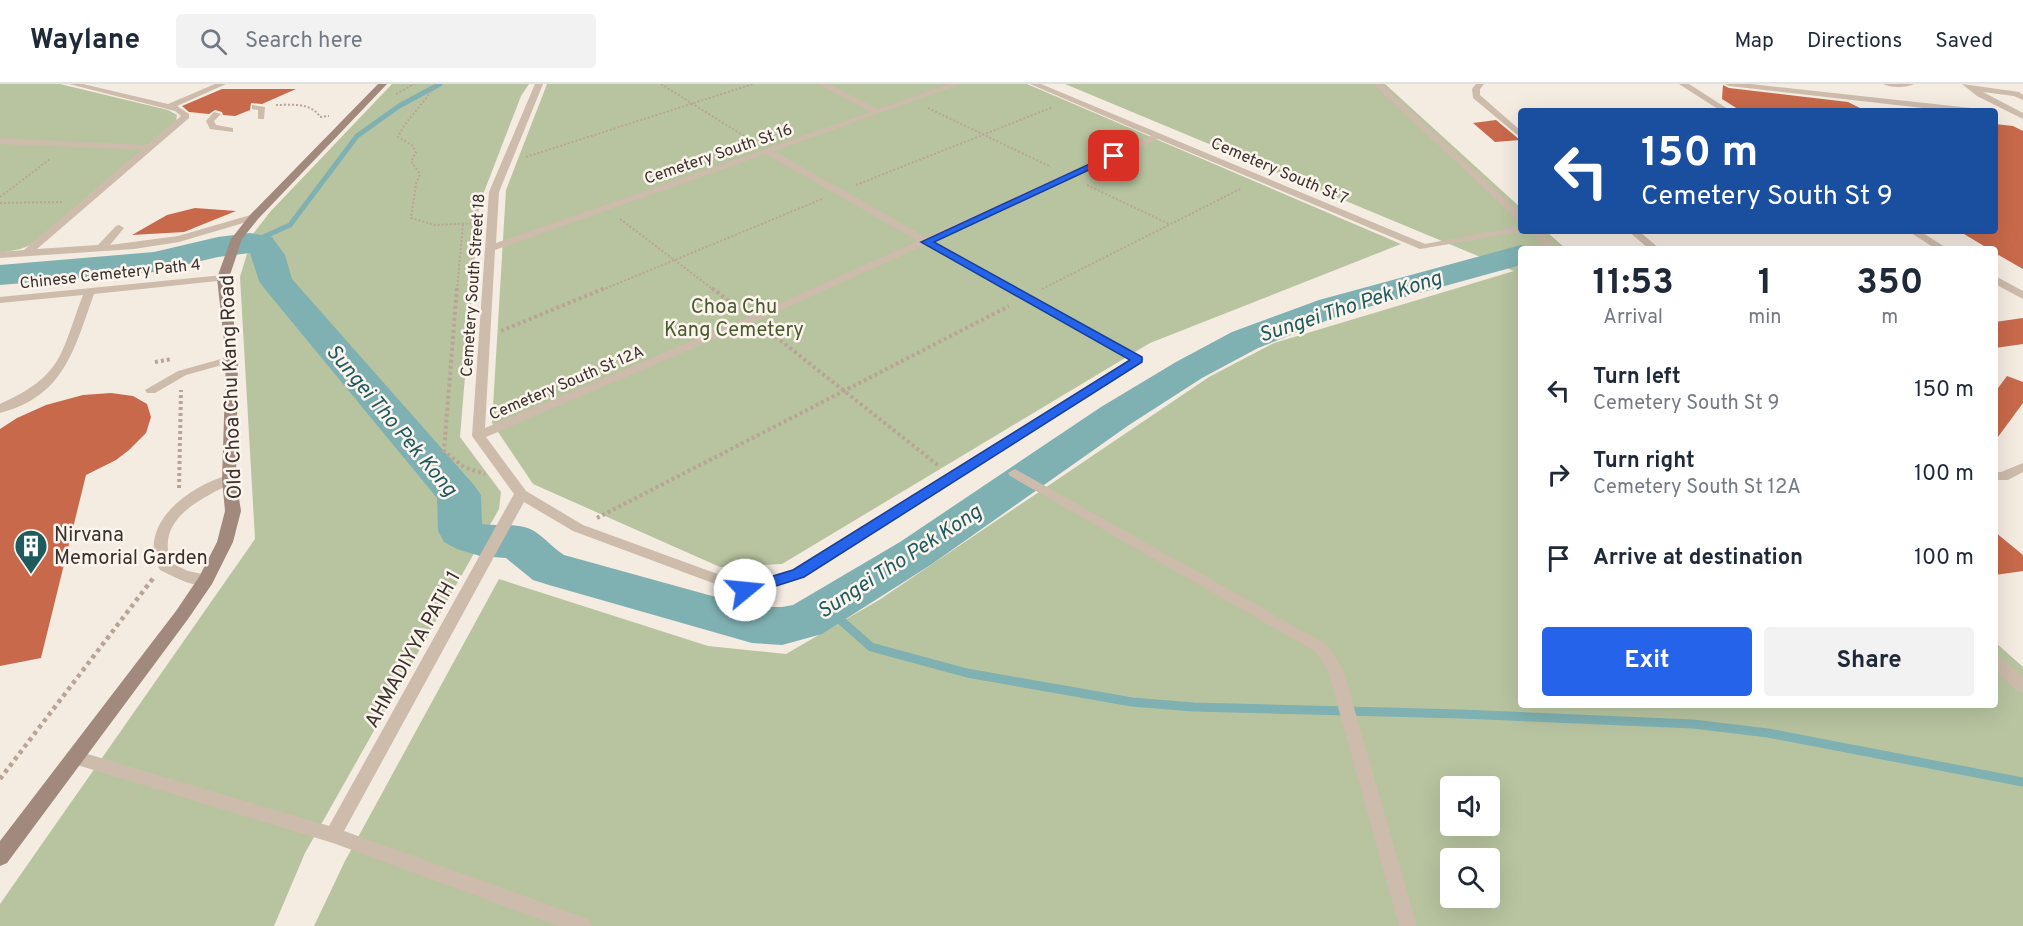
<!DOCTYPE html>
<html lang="en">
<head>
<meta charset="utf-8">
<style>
  body { margin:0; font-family:Overpass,sans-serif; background:#f2f2f3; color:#1f2937; height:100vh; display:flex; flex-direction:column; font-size:22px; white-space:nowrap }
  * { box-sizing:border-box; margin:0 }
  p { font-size:20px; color:#747a83 }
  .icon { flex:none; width:33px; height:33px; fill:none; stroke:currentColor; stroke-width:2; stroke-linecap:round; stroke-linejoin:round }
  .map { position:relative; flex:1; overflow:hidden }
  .drawer { position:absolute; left:1518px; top:162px; width:480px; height:462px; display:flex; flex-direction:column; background:#fff; border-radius:6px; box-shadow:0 6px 24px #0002 }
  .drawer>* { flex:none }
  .guide { position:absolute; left:1518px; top:24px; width:480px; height:126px; border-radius:6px; box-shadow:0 6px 24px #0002; background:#1a4fa0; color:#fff; overflow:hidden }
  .fabs { position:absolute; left:1440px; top:692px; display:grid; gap:12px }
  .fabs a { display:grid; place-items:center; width:60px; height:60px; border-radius:6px; background:#fff; box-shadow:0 6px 24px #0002; font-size:30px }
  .pin { position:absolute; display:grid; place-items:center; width:51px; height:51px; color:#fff; margin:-26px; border-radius:12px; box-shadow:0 3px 9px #0006 }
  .me { position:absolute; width:66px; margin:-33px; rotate:73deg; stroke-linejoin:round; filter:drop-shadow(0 0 4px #0008) }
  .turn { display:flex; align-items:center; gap:21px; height:126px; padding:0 24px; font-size:27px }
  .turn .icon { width:78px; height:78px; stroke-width:2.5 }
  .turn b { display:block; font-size:42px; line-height:51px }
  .eta { display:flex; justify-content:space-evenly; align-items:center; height:102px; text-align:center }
  .eta b { font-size:36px; font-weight:700; line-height:42px }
  .cta { display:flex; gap:12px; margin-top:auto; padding:12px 24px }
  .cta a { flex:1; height:69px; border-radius:6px; background:#2563eb; color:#fff; font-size:24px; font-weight:700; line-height:69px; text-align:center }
  .cta a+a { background:#f2f2f3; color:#1f2937 }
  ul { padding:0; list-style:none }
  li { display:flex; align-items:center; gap:18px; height:84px; padding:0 24px }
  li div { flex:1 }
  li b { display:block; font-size:22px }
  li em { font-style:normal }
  header { display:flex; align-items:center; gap:36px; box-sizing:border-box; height:84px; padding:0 30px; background:#fff; border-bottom:2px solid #e0e1e3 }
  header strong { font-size:28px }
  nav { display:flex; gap:33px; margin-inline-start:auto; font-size:21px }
  .search { width:420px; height:54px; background:#f2f2f3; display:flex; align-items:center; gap:15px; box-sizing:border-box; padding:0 21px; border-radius:6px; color:#747a83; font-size:22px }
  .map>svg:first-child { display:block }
  .green { fill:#b8c4a0; fill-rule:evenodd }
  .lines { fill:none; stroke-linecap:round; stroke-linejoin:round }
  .stream-far1 { stroke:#7fb0b2; stroke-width:5 }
  .stream { stroke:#7fb0b2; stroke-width:9 }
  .river { fill:#7fb0b2; fill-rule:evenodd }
  .building { fill:#c8694b }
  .path-far2 { stroke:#b9a596; stroke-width:2; stroke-dasharray:2 2; stroke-linecap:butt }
  .path-far1 { stroke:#b9a596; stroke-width:4; stroke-dasharray:3 3; stroke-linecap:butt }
  .path { stroke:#b9a596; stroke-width:4.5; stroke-dasharray:4 4; stroke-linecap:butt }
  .lane { fill:#cdbbac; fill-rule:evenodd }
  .secondary { fill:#a18a7d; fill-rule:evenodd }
  .route { fill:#2563eb; stroke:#184099; stroke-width:1.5 }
  .labels { text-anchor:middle; stroke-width:5; stroke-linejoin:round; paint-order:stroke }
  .far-street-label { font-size:16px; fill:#3b302b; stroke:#fbf5ee }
  .park-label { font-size:20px; fill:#4a5a2e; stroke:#fbf5ee }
  .street-label { font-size:20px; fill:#3b302b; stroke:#fbf5ee }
  .poi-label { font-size:20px; fill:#3b302b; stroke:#fbf5ee; text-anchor:start }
  .water-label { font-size:21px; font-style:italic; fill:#1f5a5e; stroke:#fbf5ee }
</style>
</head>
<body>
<header>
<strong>Waylane</strong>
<div class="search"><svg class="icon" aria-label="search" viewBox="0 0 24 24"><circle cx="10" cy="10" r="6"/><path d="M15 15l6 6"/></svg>Search here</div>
<nav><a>Map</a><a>Directions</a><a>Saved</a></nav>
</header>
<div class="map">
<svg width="2023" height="842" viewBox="0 0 2023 842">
  <rect width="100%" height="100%" fill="#f4ebe1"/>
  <g class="green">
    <polygon points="0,0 60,0 168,26 177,31 176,37 31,161 20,165 0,169"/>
    <polygon points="392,0 529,0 521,12 479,121 460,353 501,408 499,425 305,769 274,842 0,842 0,820 255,455 240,193 253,150 270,128"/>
    <polygon points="547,0 1027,0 1401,160 1150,259 782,480 720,483 533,400 492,339 506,106"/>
    <path d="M1065,0H1385L1521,124V147H1546L1566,165H1521V621H1995V558L2023,583V842H314L345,777L499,495L708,562L786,570L879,516L1209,293L1274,259L1514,187ZM1450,702H1490V741H1450ZM1450,774H1490V813H1450Z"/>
  </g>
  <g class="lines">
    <polyline class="stream-far1" points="250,159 290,141 357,52 399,22 440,0"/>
    <polyline class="stream" points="827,524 871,563 967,589 1132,618 1193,623 1461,630 1693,640 1768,649 2023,698"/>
    <path class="river" d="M250,149L272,153L285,171L292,195L474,401L481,411L482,440C498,443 520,438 534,447C545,454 553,464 564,471L752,523H782L793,521L900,458L1101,323L1176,278L1232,248L1319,216L1521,161L1533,165H1521V181L1343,230L1258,264L1202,294L1129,341L932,480L822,550L782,561L752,559L549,501L533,496L506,474L480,472L457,465L444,458L438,447L437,414L264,204L259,197L250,169L218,173L154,188L0,201V181L154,168L218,153Z"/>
  </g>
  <g class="building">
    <polygon points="1723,1 1729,4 1848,18 1866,27 1741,27 1722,15"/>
    <polygon points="222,5 296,5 262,20 251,19 250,26 235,32 223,31 222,28 215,26 209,30 189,28 182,22"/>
    <polygon points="1496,36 1520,56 1495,58 1473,39"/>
    <polygon points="1995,40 2013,42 2023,47 2023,185 1995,169 1995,165 1989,165 1959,147 1995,147"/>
    <polygon points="195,124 236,127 184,148 132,151 167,131"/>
    <polygon points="2023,234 2023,260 1995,264 1995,238"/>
    <polygon points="2007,292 2023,298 2023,319 1995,357 1995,308"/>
    <polygon points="111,309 133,312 147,320 151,333 146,349 129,366 116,376 86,391 41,574 0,582 0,345 17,334 46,321 83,311"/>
    <polygon points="1995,448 2023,471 2023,487 1995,491"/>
  </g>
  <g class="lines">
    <g class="path-far2">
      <path d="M435,0C425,20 407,33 398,53L413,62L416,69L411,77L420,90L416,100L411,134L435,141L476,139"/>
      <polyline points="661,0 752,57"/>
      <polyline points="396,10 414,0"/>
      <path d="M276,21C291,21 311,18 320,33L329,32"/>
      <polyline points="928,24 1051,83"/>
      <polyline points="526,73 753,0"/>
      <polyline points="856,101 1053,23"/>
      <polyline points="1087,101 1169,140"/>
      <polyline points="0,113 50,75"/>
      <polyline points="0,119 62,118"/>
      <polyline points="620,135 714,206"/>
      <polyline points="1042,205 1242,104"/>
      <polyline points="457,206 463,140"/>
      <polyline points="602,206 822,115"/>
    </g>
    <g class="path-far1">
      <polyline points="457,204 444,367 464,383 485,390"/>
      <polyline points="712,204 738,224"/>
      <polyline points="766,245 939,382"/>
      <polyline points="501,247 605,204"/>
      <polyline points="155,278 172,275"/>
      <polyline points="179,404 181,306"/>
      <polyline points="597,434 1009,222"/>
    </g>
    <polyline class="path" points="0,695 154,493"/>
    <g class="lane">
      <polygon points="69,0 83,0 168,20 215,0 226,0 177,22 189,30 189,34 37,165 98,161 116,142 119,141 124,144 110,161 178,152 254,130 259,133 257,135 179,158 134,165 0,174 0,168 24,166 141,66 0,60 0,54 147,61 181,32 175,27"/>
      <path d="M535,0H543L499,108L496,159L871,28L819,0H829L878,25L949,0H961L774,67L926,153L1151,52L1030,0H1041L1425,160L1521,142V147H1525L1420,165L1158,55L933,157L1142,273L1144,275L1142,277L803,493L745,511L573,447L524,418L344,747L583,833L590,836L592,842H558L333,759L74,680L68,678L66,673L68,668L74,666L329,742L514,410L472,352L489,108ZM766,70L918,157L749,233L485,344L495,166ZM925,161L1130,275L793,485L745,500L583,441L526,407L486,353L757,237Z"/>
      <polygon points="1373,0 1382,0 1521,129 1521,137 1518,136"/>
      <polygon points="1476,0 1484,0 1480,5 1480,11 1521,47 1521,54 1473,14 1472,5"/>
      <polygon points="1679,0 1689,0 1731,27 1721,27"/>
      <polygon points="1725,0 1751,0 1971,24 1975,27 1949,27 1729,2"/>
      <path d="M1883,0H1914C1907,4 1890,4 1883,0Z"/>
      <polygon points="1962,0 2019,8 2023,11 2023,16 2014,12 1983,8 2023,29 2023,35 1977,12"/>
      <polygon points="252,21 265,23 264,35 258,35 258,26 252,25"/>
      <polygon points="214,28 221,30 214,37 216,41 233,44 233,48 210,45 206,37"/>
      <polygon points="1529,147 1540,147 1559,165 1548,165"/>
      <polygon points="1628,147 1639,147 1660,165 1649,165"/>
      <polygon points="1908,147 1920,147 1948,165 1936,165"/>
      <path d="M223,191L227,192V196L94,210C74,265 65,312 0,329V320C64,291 60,271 83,211L0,219V213Z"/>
      <polygon points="1995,192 2023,207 2023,215 1995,200"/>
      <polygon points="232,272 238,275 236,277 186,291 155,309 147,309 145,306 178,287"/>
      <polygon points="2023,379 2023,388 2008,396 1995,396 1995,388 2001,388"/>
      <polygon points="1015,385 1326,560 1343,585 1417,842 1399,842 1328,587 1316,568 1010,392 1008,389"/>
      <path d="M229,391L234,392L236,395L234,398C201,415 155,434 171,479L188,487L211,492L213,496L211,500C195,505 174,493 160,486C135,441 190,401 229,391Z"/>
      <polygon points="1995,571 2000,573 2023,593 2023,609 2017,607 1995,586"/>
    </g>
    <polygon class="secondary" points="378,0 387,0 258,135 242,155 229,194 238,275 236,395 241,427 233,458 212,500 188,535 7,779 0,782 0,757 176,527 199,493 217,458 225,427 222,395 226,275 217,194 231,155 250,131"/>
  </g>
  <polygon class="route" points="1111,70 1119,72 934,158 1142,273 1142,278 804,493 745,512 740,510 737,506 740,502 793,486 1130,276 921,158"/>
  <defs>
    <g id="building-pin" transform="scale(1.725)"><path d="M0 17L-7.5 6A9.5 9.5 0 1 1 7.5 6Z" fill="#1f5a5e" stroke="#fbf5ee"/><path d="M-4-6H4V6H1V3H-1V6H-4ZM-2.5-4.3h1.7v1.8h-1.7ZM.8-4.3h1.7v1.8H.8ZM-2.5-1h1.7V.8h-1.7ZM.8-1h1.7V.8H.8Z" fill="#fff"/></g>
  </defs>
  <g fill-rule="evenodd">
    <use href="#building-pin" x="31" y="462"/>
  </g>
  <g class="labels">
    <g class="far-street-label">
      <text transform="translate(718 69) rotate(-19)" y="6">Cemetery South St 16</text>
      <text transform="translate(1280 86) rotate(23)" y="6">Cemetery South St 7</text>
      <text transform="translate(110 189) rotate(-6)" y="6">Chinese Cemetery Path 4</text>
      <text transform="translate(472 201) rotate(-86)" y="6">Cemetery South Street 18</text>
      <text transform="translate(566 298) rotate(-23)" y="6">Cemetery South St 12A</text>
    </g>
    <g class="park-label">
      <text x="734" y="229">Choa Chu<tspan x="734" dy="23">Kang Cemetery</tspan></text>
    </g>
    <g class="street-label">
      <text transform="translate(230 303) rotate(-92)" y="7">Old Choa Chu Kang Road</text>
      <text transform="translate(412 565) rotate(-61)" y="7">AHMADIYYA PATH 1</text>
    </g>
    <g class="poi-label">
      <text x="54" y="457">Nirvana<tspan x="54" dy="23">Memorial Garden</tspan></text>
    </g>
    <g class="water-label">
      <text transform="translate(1350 222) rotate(-18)" y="7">Sungei Tho Pek Kong</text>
      <text transform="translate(392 336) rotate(50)" y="7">Sungei Tho Pek Kong</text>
      <text transform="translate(899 477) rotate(-33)" y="7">Sungei Tho Pek Kong</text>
    </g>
  </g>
</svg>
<div class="fabs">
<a><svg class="icon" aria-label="sound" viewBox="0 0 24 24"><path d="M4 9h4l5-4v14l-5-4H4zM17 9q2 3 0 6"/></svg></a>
<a><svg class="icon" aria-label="search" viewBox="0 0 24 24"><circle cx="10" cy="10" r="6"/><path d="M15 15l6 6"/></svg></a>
</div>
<div class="pin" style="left:1114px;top:72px;background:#d93025"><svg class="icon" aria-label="arrive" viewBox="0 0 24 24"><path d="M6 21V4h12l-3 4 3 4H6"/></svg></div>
<svg class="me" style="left:745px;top:506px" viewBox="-20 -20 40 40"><circle r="19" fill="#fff"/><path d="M0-13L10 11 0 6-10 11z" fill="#2563eb"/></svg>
<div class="guide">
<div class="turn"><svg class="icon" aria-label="left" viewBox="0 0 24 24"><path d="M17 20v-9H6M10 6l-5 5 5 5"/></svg><div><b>150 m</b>Cemetery South St 9</div></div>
</div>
<section class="drawer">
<div class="eta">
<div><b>11:53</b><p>Arrival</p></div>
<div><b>1</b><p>min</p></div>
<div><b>350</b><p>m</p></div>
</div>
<ul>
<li><svg class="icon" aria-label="left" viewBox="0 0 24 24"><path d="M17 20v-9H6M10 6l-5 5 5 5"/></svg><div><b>Turn left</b><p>Cemetery South St 9</p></div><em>150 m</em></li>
<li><svg class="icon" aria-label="right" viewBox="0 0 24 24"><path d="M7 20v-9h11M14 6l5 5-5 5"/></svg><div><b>Turn right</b><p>Cemetery South St 12A</p></div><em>100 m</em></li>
<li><svg class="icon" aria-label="arrive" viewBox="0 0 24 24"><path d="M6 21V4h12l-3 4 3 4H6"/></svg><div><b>Arrive at destination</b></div><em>100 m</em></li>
</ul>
<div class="cta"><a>Exit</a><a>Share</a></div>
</section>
</div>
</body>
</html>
